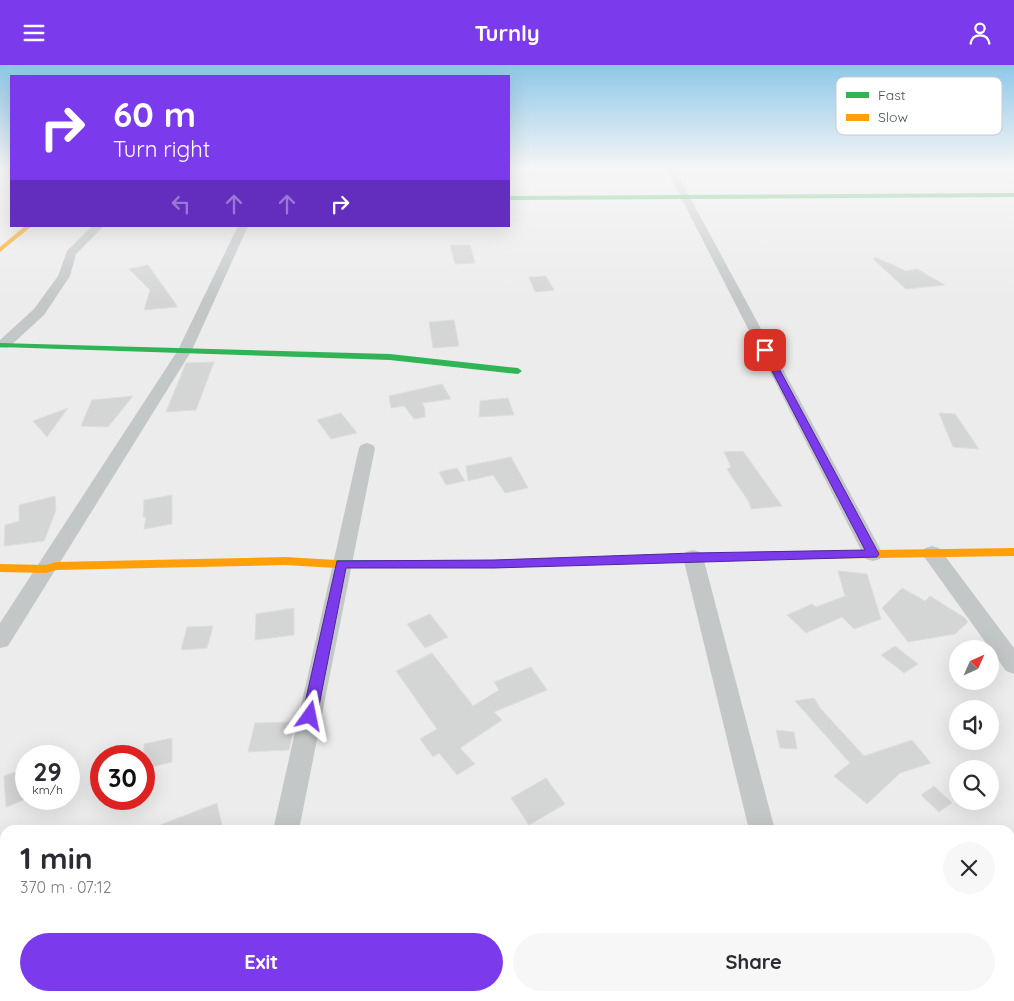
<!DOCTYPE html>
<html lang="en">
<head>
<meta charset="utf-8">
<style>
  body { margin:0; font-family:Quicksand,sans-serif; background:#f7f7f7; color:#2b2b33; height:100vh; display:flex; flex-direction:column; font-size:19px; white-space:nowrap }
  * { box-sizing:border-box; margin:0 }
  p { font-size:16px; color:#7c7c81 }
  .icon { flex:none; width:28px; height:28px; fill:none; stroke:currentColor; stroke-width:2; stroke-linecap:round; stroke-linejoin:round }
  .map { position:relative; flex:1; overflow:hidden }
  .details { position:absolute; left:0px; top:760px; width:1015px; height:176px; display:flex; flex-direction:column; background:#fff; border-radius:15px 15px 0 0; box-shadow:0 5px 20px #0002 }
  .details>* { flex:none }
  .guide { position:absolute; left:10px; top:10px; width:500px; height:152px; border-radius:0px; box-shadow:0 5px 20px #0002; background:#7c3aed; color:#fff; overflow:hidden }
  .needle { width:32px; rotate:45deg }
  .buttons { position:absolute; left:949px; top:575px; display:grid; gap:10px }
  .buttons a { display:grid; place-items:center; width:50px; height:50px; border-radius:50%; background:#fff; box-shadow:0 5px 20px #0002; font-size:25px }
  .speed { position:absolute; left:15px; top:680px; display:flex; gap:10px; font-size:25px; font-weight:700; text-align:center }
  .speed>* { display:grid; place-content:center; width:65px; height:65px; border-radius:50%; background:#fff; box-shadow:0 5px 20px #0002; line-height:1 }
  .speed small { font-size:12px; font-weight:400 }
  .speed .limit { border:8px solid #d22; background:#fff; color:#111 }
  .pin { position:absolute; display:grid; place-items:center; width:42px; height:42px; color:#fff; margin:-21px; border-radius:10px; box-shadow:0 2px 8px #0006 }
  .me { position:absolute; width:55px; margin:-28px; rotate:12deg; stroke-linejoin:round; filter:drop-shadow(0 0 4px #0008) }
  .turn { display:flex; align-items:center; gap:18px; height:105px; padding:0 20px; font-size:22px }
  .turn .icon { width:65px; height:65px; stroke-width:2.5 }
  .turn b { display:block; font-size:35px; line-height:42px }
  .lanes { display:flex; align-items:center; height:48px; padding:0 20px; background:#0003; justify-content:center; gap:25px; direction:ltr }
  .lanes .off { opacity:.35 }
  .round { display:grid; place-items:center; flex:none; width:52px; height:52px; border-radius:26px; background:#f7f7f7 }
  .headline { display:flex; align-items:center; justify-content:space-between; height:85px; padding:0 20px }
  h1 { font-size:30px; font-weight:800; line-height:38px }
  .button { display:flex; gap:10px; margin-top:auto; padding:10px 20px }
  .button a { flex:1; height:58px; border-radius:30px; background:#7c3aed; color:#fff; font-size:20px; font-weight:800; line-height:58px; text-align:center }
  .button a+a { background:#f7f7f7; color:#2b2b33 }
  header { display:flex; justify-content:space-between; align-items:center; height:65px; padding:0 20px; background:#7c3aed; color:#fff; font-size:22px; font-weight:800 }
  .map>svg:first-child { display:block }
  .building { fill:#d4d5d5; stroke:#dededf }
  .lines { fill:none; stroke-linecap:round; stroke-linejoin:round }
  .street { fill:#c3c7c8; fill-rule:evenodd }
  .fast { fill:#30b455; fill-rule:evenodd }
  .slow { fill:#ff9f0a; fill-rule:evenodd }
  .route { fill:#7c3aed; stroke:#51269a }
  .key { fill:#fff; stroke:#c7cbcd; stroke-width:1 }
  .key-label { font-size:14px; fill:#455157 }
</style>
</head>
<body>
<header><svg class="icon" aria-label="menu" viewBox="0 0 24 24"><path d="M4 6h16M4 12h16M4 18h16"/></svg>Turnly<svg class="icon" aria-label="person" viewBox="0 0 24 24"><circle cx="12" cy="8" r="4"/><path d="M4 21q1-7 8-7t8 7"/></svg></header>
<div class="map">
<svg width="1014" height="936" viewBox="0 0 1014 936">
  <rect width="100%" height="100%" fill="#edecec"/>
  <g class="building">
    <polygon points="450,180 470,180 475,198 455,199"/>
    <polygon points="875,192 906,206 917,204 945,220 906,224 873,194"/>
    <polygon points="148,200 175,238 177,242 144,245 150,225 129,204"/>
    <polygon points="546,211 554,225 535,227 529,212"/>
    <polygon points="454,255 459,281 433,283 429,257"/>
    <polygon points="214,297 196,345 166,347 186,298"/>
    <polygon points="442,319 451,334 422,338 425,344 425,352 414,354 404,341 391,343 389,331"/>
    <polygon points="133,331 108,362 81,361 92,335"/>
    <polygon points="508,333 514,350 479,352 480,336"/>
    <polygon points="68,343 47,372 33,356"/>
    <polygon points="341,348 357,368 331,374 317,355"/>
    <polygon points="939,348 955,349 979,384 953,382"/>
    <polygon points="743,386 782,441 751,444 749,437 727,404 731,402 724,387"/>
    <polygon points="511,392 528,423 505,428 493,410 468,416 466,401"/>
    <polygon points="457,403 465,416 446,420 439,407"/>
    <polygon points="172,430 172,459 144,464 146,452 143,452 144,435"/>
    <polygon points="55,431 56,445 44,476 4,481 5,460 19,456 19,440"/>
    <polygon points="838,506 867,509 881,554 854,564 842,552 806,568 787,550 812,539 816,542 845,531"/>
    <polygon points="902,523 925,536 930,531 965,553 968,557 955,569 908,577 882,543"/>
    <polygon points="294,543 294,570 255,575 256,549"/>
    <polygon points="430,549 448,572 425,583 407,559"/>
    <polygon points="213,561 207,583 181,585 187,562"/>
    <polygon points="895,581 918,599 904,608 881,590"/>
    <polygon points="432,588 473,641 499,625 494,617 531,602 547,625 494,647 502,655 460,683 475,699 457,710 439,688 433,692 420,674 437,664 396,606"/>
    <polygon points="814,633 820,643 864,691 912,675 931,698 900,708 867,739 834,711 850,698 795,636"/>
    <polygon points="291,657 295,658 289,685 248,687 255,658"/>
    <polygon points="776,665 794,667 797,684 780,683"/>
    <polygon points="172,673 172,697 144,704 144,679"/>
    <polygon points="26,703 26,734 6,742 4,711"/>
    <polygon points="546,713 565,739 529,760 511,733"/>
    <polygon points="934,721 952,738 939,747 921,730"/>
    <polygon points="217,738 223,765 151,765 150,764"/>
  </g>
  <g class="lines">
    <g class="street">
      <polygon points="667,105 675,105 883,489 880,494 873,496 866,494 863,489"/>
      <polygon points="92,161 104,161 76,189 70,211 44,250 8,283 0,283 0,275 34,244 58,211 67,186"/>
      <polygon points="238,161 248,161 192,285 8,581 0,583 0,558 178,285"/>
      <polygon points="367,378 373,380 375,383 299,765 273,765 359,383 361,380"/>
      <polygon points="932,481 939,483 1014,583 1014,609 1006,606 925,493 922,488 925,483"/>
      <polygon points="693,485 700,487 703,492 775,765 749,765 683,492 686,487"/>
      <rect x="1010" y="816" width="4" height="28"/>
      <rect x="0" y="837" width="5" height="30"/>
      <polygon points="236,931 268,931 267,936 235,936"/>
      <polygon points="789,931 821,931 822,936 790,936"/>
    </g>
    <g class="fast">
      <polygon points="1014,128 1014,132 509,135 509,131"/>
      <polygon points="0,278 390,289 518,303 522,306 518,309 390,295 0,282"/>
      <polygon points="805,486 809,487 811,490 809,493 493,503 336,503 330,499 336,495 493,495"/>
    </g>
    <g class="slow">
      <polygon points="25,161 32,161 0,187 0,182"/>
      <polygon points="1014,483 1014,491 805,494 799,490 805,486"/>
      <polygon points="285,492 336,495 342,499 336,503 285,500 56,505 46,508 0,507 0,499 46,500 56,497"/>
    </g>
  </g>
  <linearGradient id="sky" x2="0" y2="1"><stop stop-color="#8ec7e8"/><stop offset="0.44" stop-color="#f7f6f6"/><stop offset="1" stop-color="#f7f6f6" stop-opacity="0"/></linearGradient>
  <rect width="1014" height="236" fill="url(#sky)"/>
  <polygon class="route" points="765,282 769,285 879,489 877,492 494,503 346,503 317,651 315,655 304,655 302,651 337,496 494,495 693,488 865,485 761,285"/>
  <rect x="836" y="12" width="166" height="58" rx="8" class="key"/>
  <rect x="846" y="27" width="23" height="6" fill="#30b455"/>
  <rect x="846" y="49" width="23" height="7" fill="#ff9f0a"/>
  <g class="key-label">
    <text x="878" y="35">Fast</text>
    <text x="878" y="57">Slow</text>
  </g>
</svg>
<div class="buttons">
<a><svg class="needle" viewBox="-14 -14 28 28"><path d="M0-13l5 13h-10z" fill="#e53935"/><path d="M0 13l5-13h-10z" fill="#7c7c81"/></svg></a>
<a><svg class="icon" aria-label="sound" viewBox="0 0 24 24"><path d="M4 9h4l5-4v14l-5-4H4zM17 9q2 3 0 6"/></svg></a>
<a><svg class="icon" aria-label="search" viewBox="0 0 24 24"><circle cx="10" cy="10" r="6"/><path d="M15 15l6 6"/></svg></a>
</div>
<div class="speed"><div>29<small>km/h</small></div><div class="limit">30</div></div>
<div class="pin" style="left:765px;top:285px;background:#d93025"><svg class="icon" aria-label="arrive" viewBox="0 0 24 24"><path d="M6 21V4h12l-3 4 3 4H6"/></svg></div>
<svg class="me" style="left:310px;top:651px" viewBox="-20 -20 40 40"><path d="M0-17L14 15 0 8-14 15z" fill="#7c3aed" stroke="#fff" stroke-width="4"/></svg>
<div class="guide">
<div class="turn"><svg class="icon" aria-label="right" viewBox="0 0 24 24"><path d="M7 20v-9h11M14 6l5 5-5 5"/></svg><div><b>60 m</b>Turn right</div></div>
<div class="lanes"><svg class="icon off" aria-label="left" viewBox="0 0 24 24"><path d="M17 20v-9H6M10 6l-5 5 5 5"/></svg><svg class="icon off" aria-label="ahead" viewBox="0 0 24 24"><path d="M12 20V5M6 11l6-6 6 6"/></svg><svg class="icon off" aria-label="ahead" viewBox="0 0 24 24"><path d="M12 20V5M6 11l6-6 6 6"/></svg><svg class="icon" aria-label="right" viewBox="0 0 24 24"><path d="M7 20v-9h11M14 6l5 5-5 5"/></svg></div>
</div>
<section class="details">
<div class="headline"><div><h1>1 min</h1><p>370 m · 07:12</p></div><a class="round"><svg class="icon" aria-label="close" viewBox="0 0 24 24"><path d="M6 6l12 12M18 6L6 18"/></svg></a></div>
<div class="button"><a>Exit</a><a>Share</a></div>
</section>
</div>
</body>
</html>
